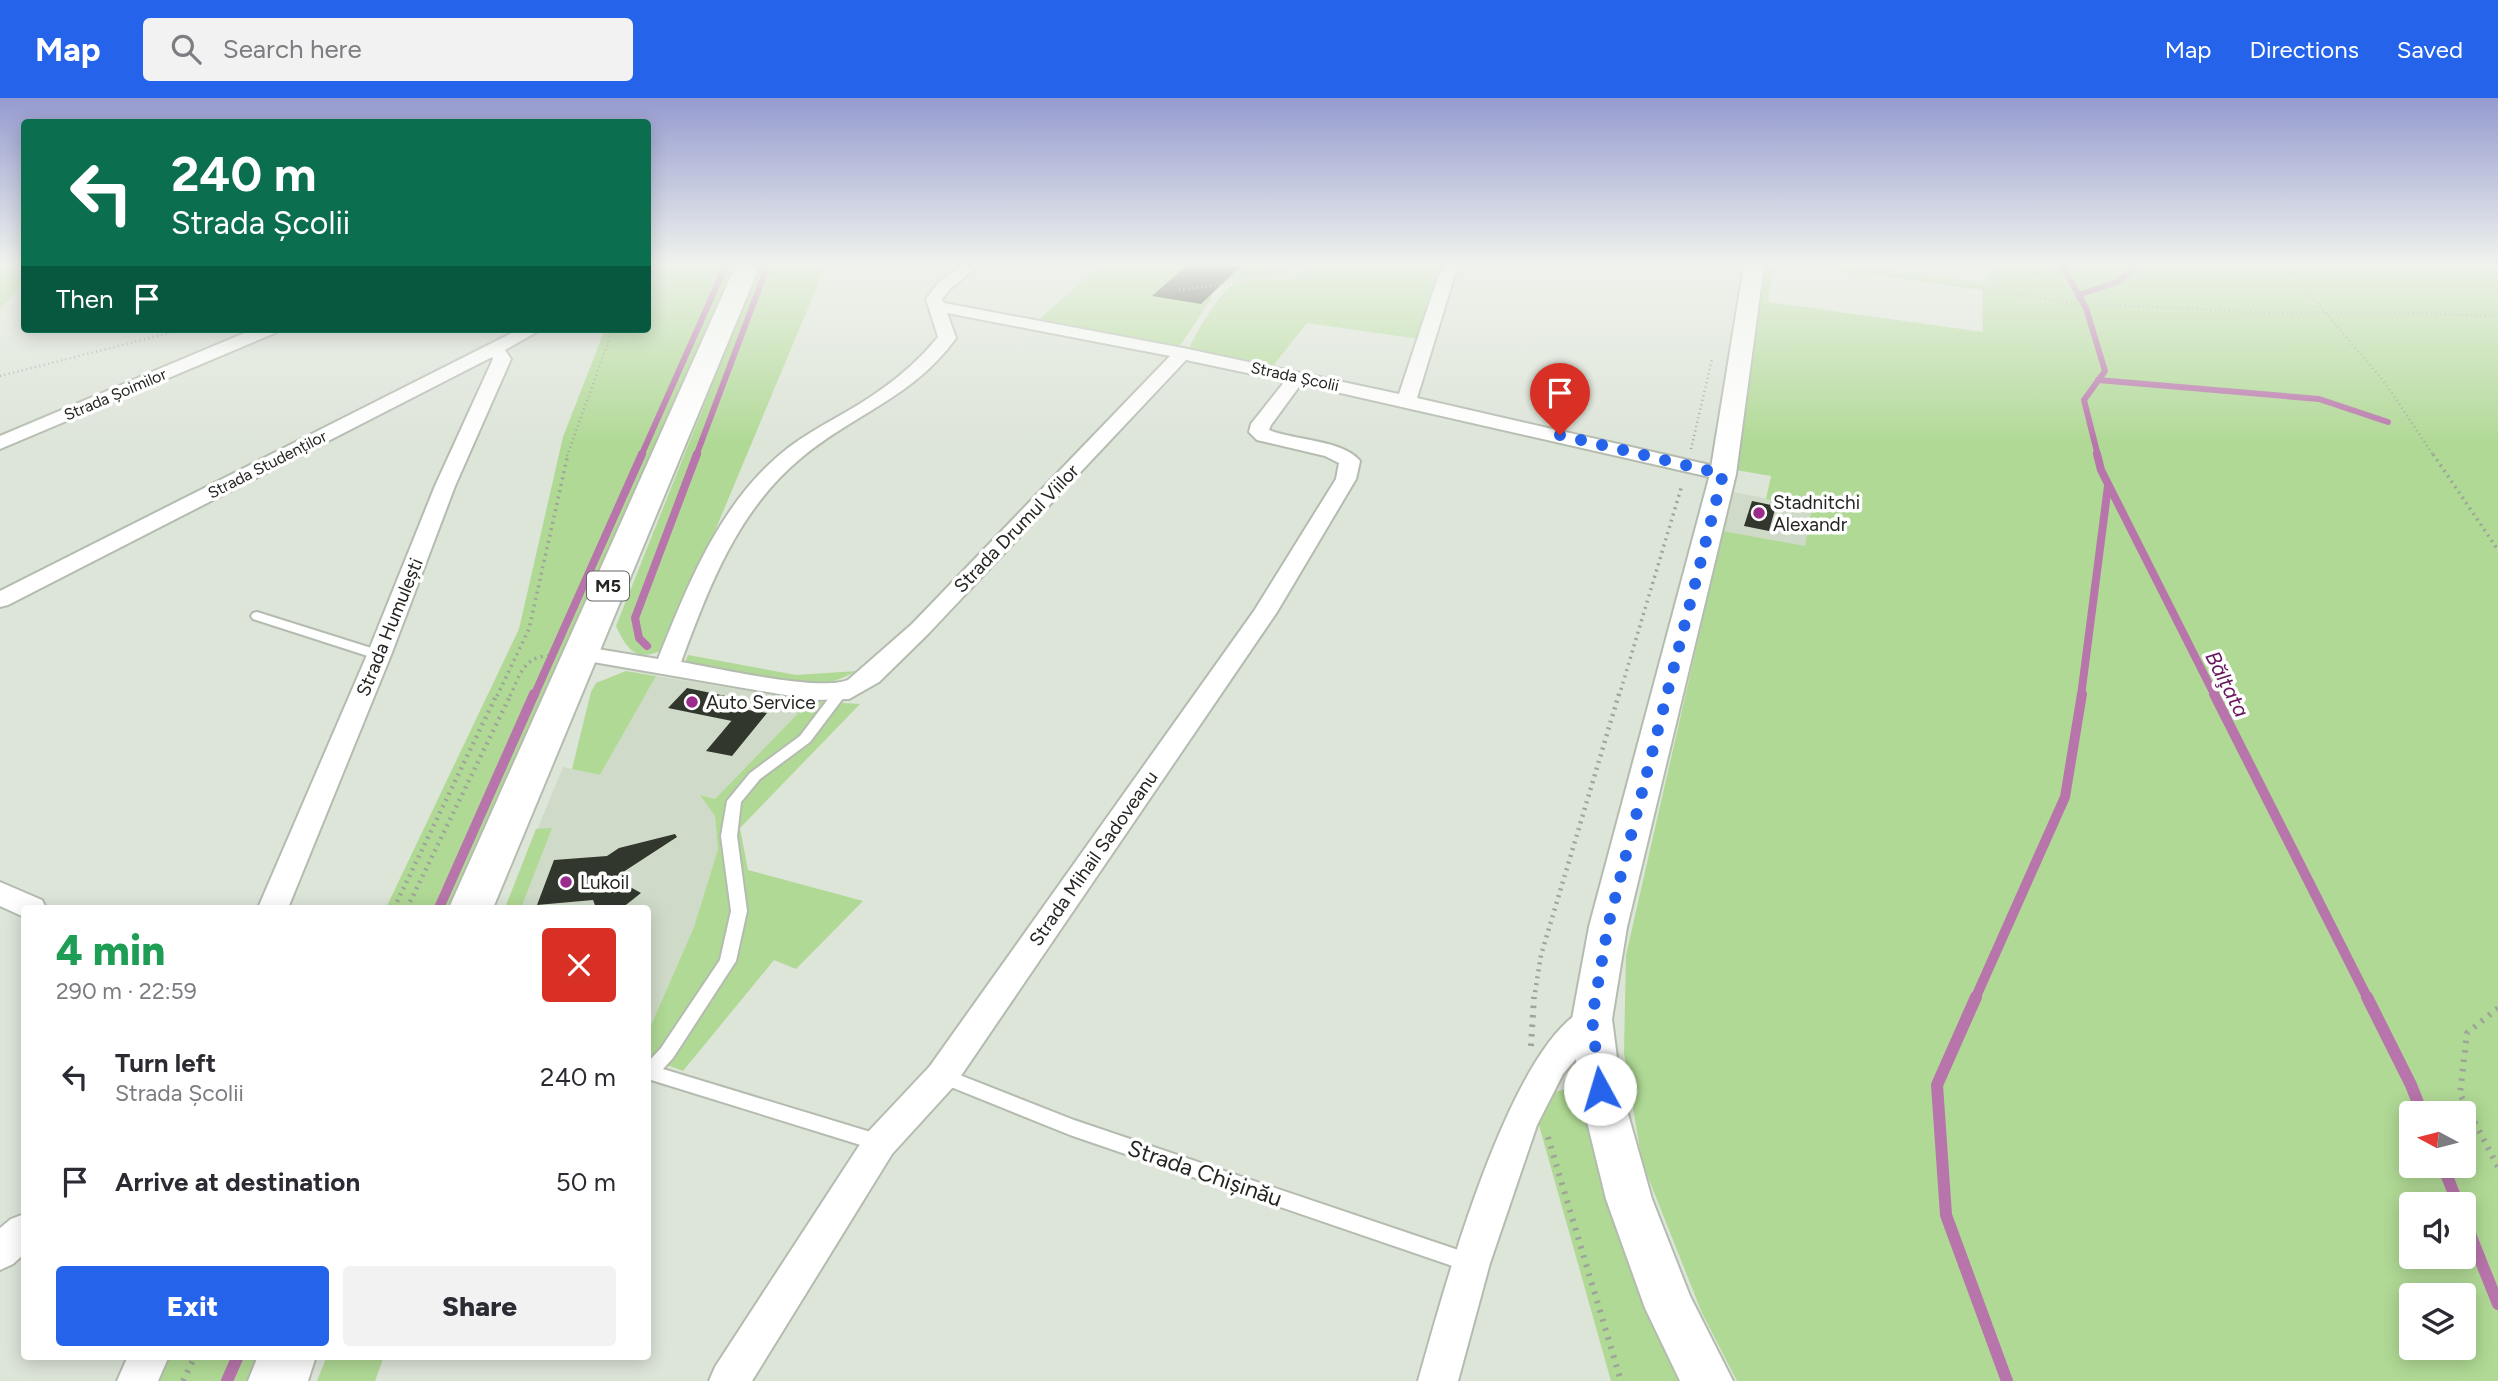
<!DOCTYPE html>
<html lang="en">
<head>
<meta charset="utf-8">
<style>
  body { margin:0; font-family:Figtree,sans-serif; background:#f2f2f3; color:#2b2b33; height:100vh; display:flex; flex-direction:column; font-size:26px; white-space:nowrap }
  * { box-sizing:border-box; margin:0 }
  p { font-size:23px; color:#7c7c81 }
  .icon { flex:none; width:38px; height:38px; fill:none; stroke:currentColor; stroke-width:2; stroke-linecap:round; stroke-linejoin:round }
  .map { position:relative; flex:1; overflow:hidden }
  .sheet { position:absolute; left:21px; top:807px; width:630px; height:455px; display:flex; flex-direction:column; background:#fff; border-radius:7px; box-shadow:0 4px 18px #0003 }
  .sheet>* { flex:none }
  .top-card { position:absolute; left:21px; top:21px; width:630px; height:214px; border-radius:7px; box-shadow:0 4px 18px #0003; background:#0b6e4f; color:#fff; overflow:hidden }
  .needle { width:46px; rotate:277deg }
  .buttons { position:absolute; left:2399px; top:1003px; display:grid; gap:14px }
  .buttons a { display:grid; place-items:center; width:77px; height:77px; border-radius:7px; background:#fff; box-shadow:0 4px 18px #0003; font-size:35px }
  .pin { position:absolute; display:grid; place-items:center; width:60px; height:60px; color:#fff; margin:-72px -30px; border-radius:50% 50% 50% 0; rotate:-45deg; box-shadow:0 0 7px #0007 }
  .pin .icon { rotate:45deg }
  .me { position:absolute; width:77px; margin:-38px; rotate:354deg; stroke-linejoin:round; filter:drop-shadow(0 0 5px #0008) }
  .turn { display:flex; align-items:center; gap:24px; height:147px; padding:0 35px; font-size:32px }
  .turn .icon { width:91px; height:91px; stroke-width:2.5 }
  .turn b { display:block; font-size:49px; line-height:60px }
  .then { display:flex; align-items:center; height:66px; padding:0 35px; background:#0003; gap:14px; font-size:26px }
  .round { display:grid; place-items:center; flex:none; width:74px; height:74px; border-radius:7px; background:#f2f2f3 }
  .head { display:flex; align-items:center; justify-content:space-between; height:119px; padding:0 35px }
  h1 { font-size:42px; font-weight:800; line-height:52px; color:#1e9e55 }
  .primary-button { display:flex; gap:14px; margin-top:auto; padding:14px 35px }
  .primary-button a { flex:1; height:80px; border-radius:7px; background:#2563eb; color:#fff; font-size:28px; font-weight:800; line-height:80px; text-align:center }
  .primary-button a+a { background:#f2f2f3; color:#2b2b33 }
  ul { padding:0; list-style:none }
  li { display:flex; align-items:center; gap:21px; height:105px; padding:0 35px }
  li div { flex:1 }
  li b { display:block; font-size:26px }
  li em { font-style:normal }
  header { display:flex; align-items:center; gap:42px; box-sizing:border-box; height:98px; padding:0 35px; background:#2563eb; color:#fff }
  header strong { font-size:33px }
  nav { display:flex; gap:38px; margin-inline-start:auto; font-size:24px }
  .search { width:490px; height:63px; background:#f2f2f3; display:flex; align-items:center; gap:18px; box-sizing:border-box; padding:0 24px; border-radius:7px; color:#7c7c81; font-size:26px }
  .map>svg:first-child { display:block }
  .built { fill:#cfdbc8 }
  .green { fill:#b0d995; fill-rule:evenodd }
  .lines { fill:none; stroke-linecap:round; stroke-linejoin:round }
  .stream-far3 { stroke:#b875ab; stroke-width:6 }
  .stream-far2 { stroke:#b875ab; stroke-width:8 }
  .stream-far1 { stroke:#b875ab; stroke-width:10 }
  .stream { stroke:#b875ab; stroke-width:12 }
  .building { fill:#32372e }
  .service-casing { stroke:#b4bbaf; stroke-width:4 }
  .minor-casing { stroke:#b4bbaf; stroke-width:4 }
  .tertiary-casing { stroke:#b4bbaf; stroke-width:4 }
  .trunk-casing { stroke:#b4bbaf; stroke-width:4 }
  .path-far3 { stroke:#9ea49a; stroke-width:2.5; stroke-dasharray:1 3.5; stroke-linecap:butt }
  .path-far2 { stroke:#9ea49a; stroke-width:3.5; stroke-dasharray:2 4.5; stroke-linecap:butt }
  .path-far1 { stroke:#9ea49a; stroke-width:4.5; stroke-dasharray:2 5; stroke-linecap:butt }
  .path { stroke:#9ea49a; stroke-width:6; stroke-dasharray:2.5 7; stroke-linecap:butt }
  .service { fill:#fff; fill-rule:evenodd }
  .minor { fill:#fff; fill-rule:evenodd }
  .tertiary { fill:#fff; fill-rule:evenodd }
  .trunk { fill:#fff; fill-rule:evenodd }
  .route { stroke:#2563eb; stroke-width:12; stroke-dasharray:0 21.6 }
  .poi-dot { fill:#9a2c8c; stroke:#fff; stroke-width:2.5 }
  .labels { text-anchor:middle; stroke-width:7; stroke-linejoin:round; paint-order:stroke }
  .far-street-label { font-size:16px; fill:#232621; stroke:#fff }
  .shield { fill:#fff; stroke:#656764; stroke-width:2 }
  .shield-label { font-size:18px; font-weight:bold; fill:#232621 }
  .poi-label { font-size:19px; fill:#232621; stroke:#fff; text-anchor:start }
  .street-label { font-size:19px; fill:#232621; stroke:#fff }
  .water-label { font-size:21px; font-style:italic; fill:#67165d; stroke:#fff }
  .near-street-label { font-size:23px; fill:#232621; stroke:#fff }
</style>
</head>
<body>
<header>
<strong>Map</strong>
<div class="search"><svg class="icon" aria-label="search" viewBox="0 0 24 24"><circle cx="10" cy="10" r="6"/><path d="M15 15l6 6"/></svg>Search here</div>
<nav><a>Map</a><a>Directions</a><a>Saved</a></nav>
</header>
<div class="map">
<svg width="2498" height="1283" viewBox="0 0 2498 1283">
  <rect width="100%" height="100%" fill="#dde4d8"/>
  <g class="built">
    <polygon points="1733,394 1812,409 1806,449 1723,433"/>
    <polygon points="656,578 810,603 715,701 701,697 715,718 718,751 694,829 648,934 648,810 505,810 563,669 600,677"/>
  </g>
  <g class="green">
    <polygon points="0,167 24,167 24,184 0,211"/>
    <polygon points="648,167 740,167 458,810 386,810 519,531 563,339 605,231 648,231"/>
    <path d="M760,167H826L666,550C638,565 628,554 616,528Z"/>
    <polygon points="1100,167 1186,167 1213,188 1211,201 1179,249 1040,221"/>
    <polygon points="1199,167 1257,167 1299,174 1223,184 1214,174"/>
    <path d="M1317,167H1438L1419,241L1307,225L1272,269L1189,251C1193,239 1222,192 1232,187C1259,176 1296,188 1317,167Z"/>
    <path d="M1764,167H1774L1768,204L1983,234L1982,192L1795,167H1856L1986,185L1993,167H2498V1283H1737L1702,1215L1642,1064L1624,955L1626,857L1723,433L1805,448L1812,409L1766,401L1771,378L1736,372ZM2412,1015H2464V1068H2412ZM2412,1106H2464V1158H2412ZM2412,1197H2464V1250H2412Z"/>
    <path d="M688,557L796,577L857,573C845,579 834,584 821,586C787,590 721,572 685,565Z"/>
    <polygon points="626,573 656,578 600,677 572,671 591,594 596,585"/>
    <polygon points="810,603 860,606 740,730 748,772 863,803 796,871 774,862 683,973 648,960 648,934 694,829 718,751 715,718 700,697 715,701"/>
    <polygon points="552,730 521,810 505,810 536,731"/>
    <path d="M1578,990L1603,1092L1678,1283H1611L1537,1020C1549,996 1550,992 1578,990Z"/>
    <polygon points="166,1258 274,1258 264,1283 154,1283"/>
    <polygon points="327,1258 384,1258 375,1283 317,1283"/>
  </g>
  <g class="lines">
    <g class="stream-far3">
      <polyline points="2062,167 2086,210 2105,273 2084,302 2098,358"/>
      <polyline points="2078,197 2120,183 2134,167"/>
      <polyline points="2098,282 2319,301 2388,324"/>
      <polyline points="641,358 726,167"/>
      <polyline points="696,358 768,167"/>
    </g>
    <g class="stream-far2">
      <polyline points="2097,356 2101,372 2215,598"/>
      <polyline points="647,548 639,540 635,520 697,356"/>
      <polyline points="534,598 642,356"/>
      <polyline points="2081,598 2108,388"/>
    </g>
    <g class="stream-far1">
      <polyline points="2214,596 2368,901"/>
      <polyline points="439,810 534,596"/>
      <polyline points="1975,901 2065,699 2082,596"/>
    </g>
    <g class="stream">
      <polyline points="1976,899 1937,987 1946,1117 2007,1283"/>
      <polyline points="2367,899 2411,987 2422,1015"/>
      <polyline points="2443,1068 2458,1106"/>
      <polyline points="2464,1121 2498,1206"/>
      <polyline points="227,1283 238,1258"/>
    </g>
  </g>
  <g class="building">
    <polygon points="1187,167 1242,167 1201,206 1152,198"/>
    <polygon points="1752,403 1776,408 1769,433 1744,428"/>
    <polygon points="687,590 750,603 742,611 767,615 732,658 706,653 738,615 732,623 668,610"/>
    <polygon points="675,736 677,739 614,780 641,795 622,810 596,810 593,802 537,807 554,762 607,758 619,750"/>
  </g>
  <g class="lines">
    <g class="service-casing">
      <g id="service">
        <polygon points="257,514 384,554 386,557 379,561 374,560 253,521 251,518 253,515"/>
        <polygon points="840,591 847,595 810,644 760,681 741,704 737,738 747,813 736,863 673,960 663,971 887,1039 889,1045 887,1051 880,1053 648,981 648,964 661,950 720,862 731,813 721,738 727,703 750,675 800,638 835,592"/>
        <polygon points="942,970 1074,1022 1470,1156 1477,1158 1480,1165 1477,1172 1470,1174 1070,1037 936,983 933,978 936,973"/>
      </g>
    </g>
    <g class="minor-casing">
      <g id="minor">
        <path d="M962,167H980L950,191L942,201L944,205L1183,250L1399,296L1439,176L1445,167H1461L1455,176L1417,300L1723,370L1730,372L1733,376L1730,380L1723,382L1301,286L1271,327L1269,332C1293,342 1344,342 1360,363L1356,381L1277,514L954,988L892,1056L752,1283H709L715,1269L868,1034L930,968L1254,513L1336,381L1339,365L1325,358L1257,342L1249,334L1251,326L1285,283L1186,262L928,536L879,584L849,601L814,602L570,560L567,555L570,550L579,548L658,561C689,484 721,402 788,350C817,328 850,314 879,293C901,278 921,260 938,239L926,201L938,185ZM947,215L1170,258L912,526L848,582C819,594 717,570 681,564C709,489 737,413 801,360C853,316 913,300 956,240Z"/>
        <polygon points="254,231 278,231 275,235 0,351 0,338"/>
        <polygon points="520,231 542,231 505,252 511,261 455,388 391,557 288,810 258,810 367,557 435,388 493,261 492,259 8,507 0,509 0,493"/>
        <polygon points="0,784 42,802 46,810 24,810 24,819 0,808"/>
        <path d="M1592,908L1603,912L1608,921L1603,930L1563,976L1537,1027L1490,1165L1458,1283H1418C1441,1203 1511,935 1592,908Z"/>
        <polygon points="24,1116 24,1156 13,1166 0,1172 0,1130 11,1121"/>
        <polygon points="128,1258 169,1258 158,1283 117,1283"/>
      </g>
    </g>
    <g class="tertiary-casing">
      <polygon id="tertiary" points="1744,167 1764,167 1736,376 1627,829 1612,921 1621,991 1652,1101 1690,1198 1733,1283 1680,1283 1645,1210 1606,1101 1579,991 1572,921 1589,829 1710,376"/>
    </g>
    <g class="trunk-casing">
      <g id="trunk">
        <polygon points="736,167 760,167 493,810 449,810"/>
        <polygon points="258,1258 316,1258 308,1283 248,1283"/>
      </g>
    </g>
    <g class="path-far3">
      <polyline points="1831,167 2070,205 2280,215 2377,214 2498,218"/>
      <polyline points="2285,167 2385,285 2434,358"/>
      <polyline points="1179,192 1305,175 1313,167"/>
      <polyline points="0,278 186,231"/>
      <polyline points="1691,351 1712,261"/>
      <polyline points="567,358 613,231"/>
    </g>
    <g class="path-far2">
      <polyline points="2433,356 2498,452"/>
      <polyline points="497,598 529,531 568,356"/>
      <path d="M510,598C519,579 524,558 548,558"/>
      <polyline points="1619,598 1682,387"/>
    </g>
    <g class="path-far1">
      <polyline points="394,810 497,596"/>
      <polyline points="407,810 511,596"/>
      <polyline points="1534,901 1541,857 1619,596"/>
    </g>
    <g class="path">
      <polyline points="2498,910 2467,935 2460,996 2498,1069"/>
      <polyline points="1531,948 1534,899"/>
      <polyline points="1548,1039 1621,1283"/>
      <polyline points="183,1283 195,1258"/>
    </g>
    <use href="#service" class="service"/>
    <use href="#minor" class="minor"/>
    <use href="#tertiary" class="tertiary"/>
    <use href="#trunk" class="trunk"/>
  </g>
  <linearGradient id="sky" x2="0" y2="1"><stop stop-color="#959bd0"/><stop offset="0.48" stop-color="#f0f3ed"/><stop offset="1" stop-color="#f0f3ed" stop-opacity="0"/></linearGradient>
  <rect width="2498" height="346" fill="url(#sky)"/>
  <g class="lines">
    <polyline class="route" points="1560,337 1723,376 1608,828 1592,920 1600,991"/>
  </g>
  <g class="poi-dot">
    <circle cx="1759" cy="415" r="7"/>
    <circle cx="692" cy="604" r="7"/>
    <circle cx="566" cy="784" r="7"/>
  </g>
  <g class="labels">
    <g class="far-street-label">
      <text transform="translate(1295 278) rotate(12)" y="6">Strada Școlii</text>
      <text transform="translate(115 296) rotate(-23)" y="6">Strada Șoimilor</text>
      <text transform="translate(267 366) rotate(-27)" y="6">Strada Studenților</text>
    </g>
    <rect class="shield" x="587" y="473.5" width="42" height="29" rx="5"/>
    <g class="shield-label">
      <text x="608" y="494">M5</text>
    </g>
    <g class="poi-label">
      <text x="1773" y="411">Stadnitchi<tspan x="1773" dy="22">Alexandr</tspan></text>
      <text x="706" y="611">Auto Service</text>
      <text x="580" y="791">Lukoil</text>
    </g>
    <g class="street-label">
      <text transform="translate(1016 430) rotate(-46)" y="7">Strada Drumul Viilor</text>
      <text transform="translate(389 529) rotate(-68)" y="7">Strada Humulești</text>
      <text transform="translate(1093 760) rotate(-55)" y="7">Strada Mihail Sadoveanu</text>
    </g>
    <g class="water-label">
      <text transform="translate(2227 586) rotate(63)" y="7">Bălţata</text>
    </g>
    <g class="near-street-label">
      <text transform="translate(1205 1075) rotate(19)" y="8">Strada Chișinău</text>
    </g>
  </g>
</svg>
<div class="buttons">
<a><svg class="needle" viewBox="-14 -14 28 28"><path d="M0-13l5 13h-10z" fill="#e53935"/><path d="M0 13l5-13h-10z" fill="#7c7c81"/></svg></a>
<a><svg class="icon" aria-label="sound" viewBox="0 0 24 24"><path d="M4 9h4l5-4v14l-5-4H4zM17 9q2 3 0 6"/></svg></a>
<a><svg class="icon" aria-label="layers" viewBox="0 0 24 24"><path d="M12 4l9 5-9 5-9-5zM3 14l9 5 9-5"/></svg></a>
</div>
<div class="pin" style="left:1560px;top:337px;background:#d93025"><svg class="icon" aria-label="arrive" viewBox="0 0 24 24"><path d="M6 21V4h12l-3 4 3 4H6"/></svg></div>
<svg class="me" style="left:1600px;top:991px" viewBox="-20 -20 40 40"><circle r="19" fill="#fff"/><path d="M0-13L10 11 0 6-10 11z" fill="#2563eb"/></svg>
<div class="top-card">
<div class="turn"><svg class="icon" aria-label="left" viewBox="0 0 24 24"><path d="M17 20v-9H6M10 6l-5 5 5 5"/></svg><div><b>240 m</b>Strada Școlii</div></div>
<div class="then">Then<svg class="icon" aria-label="arrive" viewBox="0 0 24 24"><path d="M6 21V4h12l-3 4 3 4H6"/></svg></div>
</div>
<section class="sheet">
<div class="head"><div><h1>4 min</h1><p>290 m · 22:59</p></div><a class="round" style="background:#d93025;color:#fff"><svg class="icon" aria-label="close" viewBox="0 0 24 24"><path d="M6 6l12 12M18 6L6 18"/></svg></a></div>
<ul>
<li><svg class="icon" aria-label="left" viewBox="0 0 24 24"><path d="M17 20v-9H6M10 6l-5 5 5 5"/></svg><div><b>Turn left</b><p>Strada Școlii</p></div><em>240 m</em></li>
<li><svg class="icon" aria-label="arrive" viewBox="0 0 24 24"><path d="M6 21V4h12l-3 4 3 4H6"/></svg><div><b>Arrive at destination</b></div><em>50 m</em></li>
</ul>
<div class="primary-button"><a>Exit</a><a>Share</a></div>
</section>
</div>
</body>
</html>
